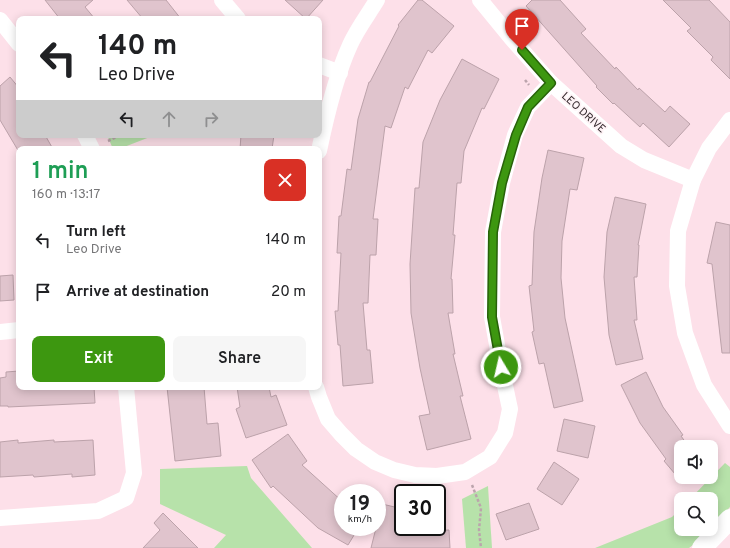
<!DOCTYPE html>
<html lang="en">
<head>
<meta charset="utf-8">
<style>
  body { margin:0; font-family:Overpass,sans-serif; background:#f6f6f6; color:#202124; height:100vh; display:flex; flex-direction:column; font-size:15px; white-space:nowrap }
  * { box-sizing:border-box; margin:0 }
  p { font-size:13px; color:#757577 }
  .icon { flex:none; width:22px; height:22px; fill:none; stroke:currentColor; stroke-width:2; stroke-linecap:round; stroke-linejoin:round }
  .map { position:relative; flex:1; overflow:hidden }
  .details { position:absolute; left:16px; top:146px; width:306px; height:244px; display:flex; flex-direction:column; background:#fff; border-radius:8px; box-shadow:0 2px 10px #0003 }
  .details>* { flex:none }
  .banner { position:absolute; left:16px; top:16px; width:306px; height:122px; border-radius:8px; box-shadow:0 2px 10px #0003; background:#fff; color:#202124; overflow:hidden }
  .fabs { position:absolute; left:674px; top:440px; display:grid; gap:8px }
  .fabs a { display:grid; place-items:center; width:44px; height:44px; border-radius:8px; background:#fff; box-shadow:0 2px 10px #0003; font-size:20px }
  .speed { position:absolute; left:334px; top:484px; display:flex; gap:8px; font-size:20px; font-weight:700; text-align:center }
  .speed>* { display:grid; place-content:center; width:52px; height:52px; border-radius:50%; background:#fff; box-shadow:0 2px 10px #0003; line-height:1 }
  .speed small { font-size:10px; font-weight:400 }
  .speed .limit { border:2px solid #111; border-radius:6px; background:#fff; color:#111 }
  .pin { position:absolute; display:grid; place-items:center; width:34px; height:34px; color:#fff; margin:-41px -17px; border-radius:50% 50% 50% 0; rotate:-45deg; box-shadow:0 0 4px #0007 }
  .pin .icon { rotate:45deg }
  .me { position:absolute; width:44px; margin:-22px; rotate:351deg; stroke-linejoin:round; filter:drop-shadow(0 0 3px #0008) }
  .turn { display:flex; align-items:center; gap:14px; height:84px; padding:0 16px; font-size:18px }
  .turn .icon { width:52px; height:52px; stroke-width:2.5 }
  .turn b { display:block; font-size:28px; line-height:34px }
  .lanes { display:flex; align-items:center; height:38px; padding:0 16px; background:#0003; justify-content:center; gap:20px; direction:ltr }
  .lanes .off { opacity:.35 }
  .round { display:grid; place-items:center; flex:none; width:42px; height:42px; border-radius:8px; background:#f6f6f6 }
  .summary { display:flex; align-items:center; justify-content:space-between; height:68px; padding:0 16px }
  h1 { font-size:24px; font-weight:600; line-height:30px; color:#1e9e55 }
  .primary-button { display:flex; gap:8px; margin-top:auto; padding:8px 16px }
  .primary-button a { flex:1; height:46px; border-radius:8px; background:#3d9710; color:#fff; font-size:16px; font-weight:600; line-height:46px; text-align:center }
  .primary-button a+a { background:#f6f6f6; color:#202124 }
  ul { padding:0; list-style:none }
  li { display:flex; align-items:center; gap:12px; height:52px; padding:0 16px }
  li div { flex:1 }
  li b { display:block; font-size:15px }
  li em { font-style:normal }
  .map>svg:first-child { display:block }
  .green { fill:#b7e2aa }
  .building { fill:#e0c4cd; stroke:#bca2aa }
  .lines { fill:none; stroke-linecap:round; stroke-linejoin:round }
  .path { stroke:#bba4ac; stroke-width:2.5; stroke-dasharray:3 2; stroke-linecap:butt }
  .minor { stroke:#fff; stroke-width:16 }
  .tertiary { stroke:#fff; stroke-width:20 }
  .route-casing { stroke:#28620a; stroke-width:10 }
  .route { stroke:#3d9710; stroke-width:7 }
  .labels { text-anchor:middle; stroke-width:3.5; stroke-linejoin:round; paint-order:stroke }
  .street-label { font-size:11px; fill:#34292d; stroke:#fef3f6 }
</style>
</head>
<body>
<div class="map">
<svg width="730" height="548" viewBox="0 0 730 548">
  <rect width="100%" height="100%" fill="#fde0e9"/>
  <g class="green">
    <polygon points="107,135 155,135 119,149 113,149"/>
    <polygon points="725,463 730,467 730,507 711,528 711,499 690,499"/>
    <polygon points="247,466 251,478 312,548 214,548 226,535 160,504 160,469"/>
    <polygon points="488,486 492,548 466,548 462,499"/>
    <polygon points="681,508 681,529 710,529 702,538 689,548 595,548 672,517"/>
  </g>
  <g class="building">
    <polygon points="45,0 93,0 85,7 95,19 60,19"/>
    <polygon points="127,0 166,0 181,19 143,19"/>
    <polygon points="285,0 323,0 306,19"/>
    <polygon points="418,0 422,0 454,26 432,53 428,50 408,89 405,87 391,128 385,126 373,219 378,219 376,255 370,255 368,303 363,303 367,350 370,350 373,383 343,386 340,345 338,345 335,311 338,311 341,253 337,253 339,216 341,216 347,169 351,170 358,119 369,82 370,82 399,26 398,25"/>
    <polygon points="532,0 560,0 586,29 581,33 615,69 616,67 638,90 639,88 665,112 670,106 690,124 669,147 643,123 640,127 614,103 613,104 596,87 597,86 526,6"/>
    <polygon points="663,0 709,0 730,22 730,79 711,60 713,57 687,31 691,28"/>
    <polygon points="462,59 499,79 484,109 482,108 464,151 461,183 457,183 453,235 455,235 451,279 452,279 453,313 448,313 455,354 453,354 463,396 460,396 471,439 427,450 419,416 430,414 420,368 411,313 410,264 415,188 419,188 423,142 440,100"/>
    <polygon points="10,77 19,88 19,135 45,135 53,149 19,149 19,152 0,120 0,86"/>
    <polygon points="241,135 274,135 272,149 240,149"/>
    <polygon points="548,150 584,158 577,190 570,189 562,241 561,278 565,318 583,401 554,408 544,363 539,364 532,332 534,331 529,286 532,285 534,232 542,178"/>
    <polygon points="615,197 646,204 638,245 639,245 637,277 634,277 637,320 634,320 643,359 616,365 609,335 604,277 607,232"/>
    <polygon points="716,222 730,225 730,353 722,353 712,264 707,263"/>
    <polygon points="13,275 14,300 0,301 0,276"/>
    <polygon points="19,371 19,387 94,387 95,403 8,407 8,406 0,406 0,378 6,377 6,372"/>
    <polygon points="646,372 663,407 683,435 681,436 689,447 681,447 681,481 664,461 666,459 640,423 621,385"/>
    <polygon points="167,387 204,387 207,424 218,423 221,456 175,461"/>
    <polygon points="237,387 269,387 271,397 276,395 287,425 246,438 236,409 240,407"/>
    <polygon points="564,419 595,426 588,458 557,451"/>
    <polygon points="288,434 307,461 302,465 343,502 343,527 359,527 348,545 318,528 273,486 271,488 252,460"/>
    <polygon points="18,440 18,443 54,440 54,442 93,440 95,475 72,477 72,474 34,477 33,475 0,477 0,442"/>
    <polygon points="554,462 579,479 562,505 537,489"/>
    <polygon points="529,503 539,529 506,540 496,514"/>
    <polygon points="382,504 403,509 403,527 410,527 409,532 449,530 450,548 371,548"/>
    <polygon points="163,513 198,548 143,548 160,530 154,523"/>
  </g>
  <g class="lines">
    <g class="path">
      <polyline points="525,80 529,85"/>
      <polyline points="108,141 121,135"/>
      <polyline points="472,485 481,508 479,530 481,548"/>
    </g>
    <g class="minor">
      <polyline points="222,0 238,19"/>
      <polyline points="480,0 512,39 551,83 621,146 644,160 693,180"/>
      <polyline points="0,20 19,44"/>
      <polyline points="319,65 340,73"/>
      <polyline points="730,120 709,148 693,180 678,231 677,286 685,333 704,385 730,426"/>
      <polyline points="85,135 92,149"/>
      <path d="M319,151C326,117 335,78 350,45C357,29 368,15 377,0"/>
      <polyline points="0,332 19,330"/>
      <polyline points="316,387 319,397 328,419 341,434 356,449 375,462 394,470 415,475 437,476 465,472 490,457 505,433 510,409 501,367 492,317 493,232 502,183 515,135 528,107 551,83"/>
      <polyline points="0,518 98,511 126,498 134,473 126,387"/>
    </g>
    <polyline class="tertiary" points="702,548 730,519"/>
  </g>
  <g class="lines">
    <g class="route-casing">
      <polyline id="route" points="501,367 492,317 493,232 502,183 516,135 528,107 551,83 522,50"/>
    </g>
    <use href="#route" class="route"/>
  </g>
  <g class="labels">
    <g class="street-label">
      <text transform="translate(584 112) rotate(42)" y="4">LEO DRIVE</text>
    </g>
  </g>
</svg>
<div class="fabs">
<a><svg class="icon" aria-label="sound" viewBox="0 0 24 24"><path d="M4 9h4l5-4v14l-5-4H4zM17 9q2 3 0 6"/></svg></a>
<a><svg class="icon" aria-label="search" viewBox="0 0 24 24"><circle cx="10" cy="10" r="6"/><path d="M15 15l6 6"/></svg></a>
</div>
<div class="speed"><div>19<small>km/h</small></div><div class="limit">30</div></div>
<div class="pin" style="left:522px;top:50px;background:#d93025"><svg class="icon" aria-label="arrive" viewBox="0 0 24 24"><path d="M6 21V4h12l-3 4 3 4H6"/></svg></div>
<svg class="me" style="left:501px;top:367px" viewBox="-20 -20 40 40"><circle r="17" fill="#3d9710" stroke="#fff" stroke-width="3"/><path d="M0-11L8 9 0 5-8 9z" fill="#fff"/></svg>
<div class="banner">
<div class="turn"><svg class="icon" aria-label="left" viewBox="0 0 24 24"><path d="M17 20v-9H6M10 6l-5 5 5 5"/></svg><div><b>140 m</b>Leo Drive</div></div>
<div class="lanes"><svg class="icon" aria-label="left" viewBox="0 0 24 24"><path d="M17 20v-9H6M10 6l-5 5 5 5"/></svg><svg class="icon off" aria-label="ahead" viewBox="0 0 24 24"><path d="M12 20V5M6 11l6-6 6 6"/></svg><svg class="icon off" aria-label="right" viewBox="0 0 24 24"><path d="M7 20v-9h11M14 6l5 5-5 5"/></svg></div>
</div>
<section class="details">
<div class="summary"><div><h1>1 min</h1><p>160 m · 13:17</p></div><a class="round" style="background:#d93025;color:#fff"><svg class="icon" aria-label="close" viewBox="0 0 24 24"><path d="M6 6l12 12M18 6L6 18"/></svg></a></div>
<ul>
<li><svg class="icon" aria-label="left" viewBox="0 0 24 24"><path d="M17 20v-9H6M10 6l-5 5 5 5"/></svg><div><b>Turn left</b><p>Leo Drive</p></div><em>140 m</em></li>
<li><svg class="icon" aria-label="arrive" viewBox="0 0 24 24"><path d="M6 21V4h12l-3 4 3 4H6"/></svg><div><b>Arrive at destination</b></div><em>20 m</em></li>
</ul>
<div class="primary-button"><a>Exit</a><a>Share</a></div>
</section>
</div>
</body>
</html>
